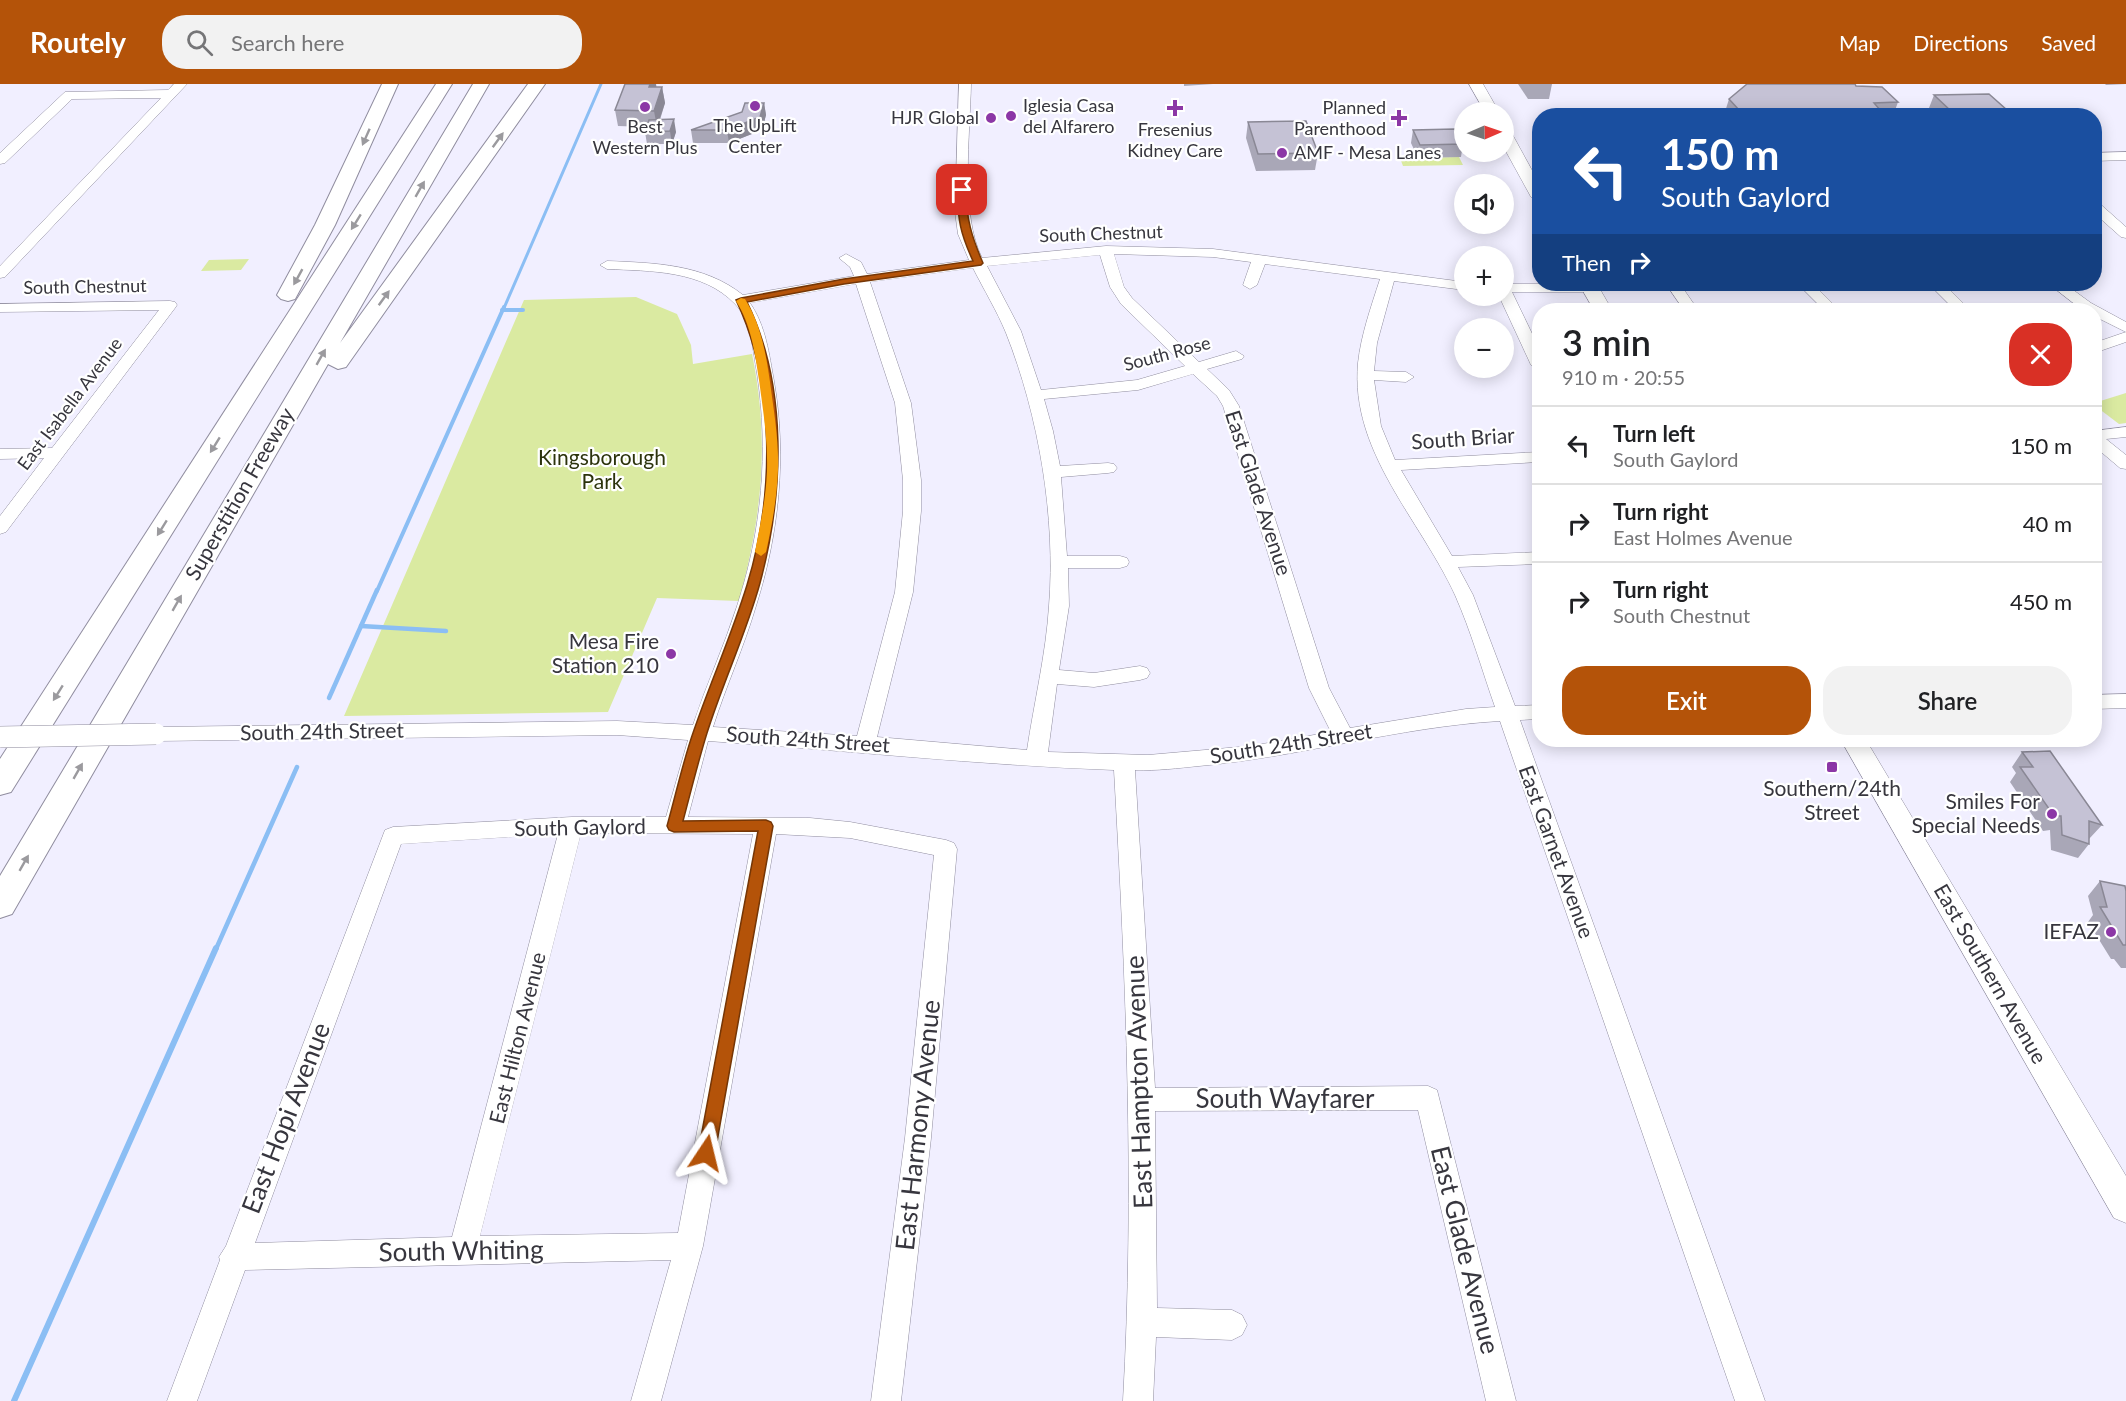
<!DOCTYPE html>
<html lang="en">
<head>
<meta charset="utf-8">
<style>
  body { margin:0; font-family:Lato,sans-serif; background:#f2f2f2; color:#202124; height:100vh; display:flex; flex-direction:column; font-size:22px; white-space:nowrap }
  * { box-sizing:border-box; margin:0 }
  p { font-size:20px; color:#757577 }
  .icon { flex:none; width:33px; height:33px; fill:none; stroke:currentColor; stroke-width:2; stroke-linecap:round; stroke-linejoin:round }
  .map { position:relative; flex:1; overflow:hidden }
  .sheet { position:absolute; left:1532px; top:219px; width:570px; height:444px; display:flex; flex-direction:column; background:#fff; border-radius:24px; box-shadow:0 3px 15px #0003 }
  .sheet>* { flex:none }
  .banner { position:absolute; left:1532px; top:24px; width:570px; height:183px; border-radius:24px; box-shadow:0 3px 15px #0003; background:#1a4fa0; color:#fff; overflow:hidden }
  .needle { width:39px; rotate:88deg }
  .controls { position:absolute; left:1454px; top:18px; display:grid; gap:12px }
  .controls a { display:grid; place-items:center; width:60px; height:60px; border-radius:50%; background:#fff; box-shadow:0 3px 15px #0003; font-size:30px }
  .pin { position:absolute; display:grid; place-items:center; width:51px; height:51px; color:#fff; margin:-26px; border-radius:12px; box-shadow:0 3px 9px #0006 }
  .me { position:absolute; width:66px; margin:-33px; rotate:10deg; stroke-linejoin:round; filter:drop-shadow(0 0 4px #0008) }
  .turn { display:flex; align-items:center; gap:21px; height:126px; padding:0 30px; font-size:27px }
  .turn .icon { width:78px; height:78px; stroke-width:2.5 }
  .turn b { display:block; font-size:42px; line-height:51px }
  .then { display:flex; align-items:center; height:57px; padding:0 30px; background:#0003; gap:12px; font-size:22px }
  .round { display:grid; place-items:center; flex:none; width:63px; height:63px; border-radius:24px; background:#f2f2f2 }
  .overview { display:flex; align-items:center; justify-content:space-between; height:102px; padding:0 30px }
  h1 { font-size:36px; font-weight:600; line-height:45px }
  .action { display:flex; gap:12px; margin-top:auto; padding:12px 30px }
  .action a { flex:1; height:69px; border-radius:24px; background:#b45309; color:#fff; font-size:24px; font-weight:600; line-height:69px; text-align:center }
  .action a+a { background:#f2f2f2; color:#202124 }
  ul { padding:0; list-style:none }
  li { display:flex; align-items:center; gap:18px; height:78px; padding:0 30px; border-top:2px solid #e0e0e0 }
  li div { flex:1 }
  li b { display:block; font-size:22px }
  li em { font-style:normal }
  header { display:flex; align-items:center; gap:36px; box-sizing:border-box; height:84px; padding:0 30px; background:#b45309; color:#fff }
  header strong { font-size:28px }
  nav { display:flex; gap:33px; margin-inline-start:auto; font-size:21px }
  .search { width:420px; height:54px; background:#f2f2f2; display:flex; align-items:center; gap:15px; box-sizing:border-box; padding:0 21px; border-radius:24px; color:#757577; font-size:22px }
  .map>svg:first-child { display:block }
  .green { fill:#daeaa1 }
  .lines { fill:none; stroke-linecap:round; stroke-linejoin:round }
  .stream-far3 { stroke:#8bbef4; stroke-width:3 }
  .stream-far2 { stroke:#8bbef4; stroke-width:4 }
  .stream-far1 { stroke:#8bbef4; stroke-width:4.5 }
  .stream { stroke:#8bbef4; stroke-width:6 }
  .minor-casing { stroke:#908d9f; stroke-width:1 }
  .major-casing { stroke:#908d9f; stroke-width:1 }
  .highway-casing { stroke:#908d9f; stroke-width:2 }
  .minor { fill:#fff; fill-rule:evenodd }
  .major { fill:#fff; fill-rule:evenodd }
  .highway { fill:#fff; fill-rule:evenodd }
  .minor-bridge-casing { stroke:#908d9f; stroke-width:22; stroke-linecap:butt }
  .minor-bridge { stroke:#fff; stroke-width:21 }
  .wall { fill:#a9a7b7 }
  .shaded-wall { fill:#8a8895 }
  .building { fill:#c5c2d5; stroke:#8a8895; stroke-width:1.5 }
  .oneway { fill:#9b9a9e }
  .route { fill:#b45309; stroke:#753606; stroke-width:1.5 }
  .slow { fill:#f59e0b }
  .poi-dot { fill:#8c37a6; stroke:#fff; stroke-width:2 }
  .labels { text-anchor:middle; stroke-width:4.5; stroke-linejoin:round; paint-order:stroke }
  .far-poi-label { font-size:18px; fill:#37363e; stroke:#fff }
  .far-street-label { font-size:18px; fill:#37363e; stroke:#fff }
  .street-label { font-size:21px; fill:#37363e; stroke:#fff }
  .park-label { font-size:21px; fill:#2c330c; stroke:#fff }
  .poi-label { font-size:21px; fill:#37363e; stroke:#fff; text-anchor:end }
  .near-street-label { font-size:26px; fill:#37363e; stroke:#fff }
</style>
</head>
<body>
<header>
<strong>Routely</strong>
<div class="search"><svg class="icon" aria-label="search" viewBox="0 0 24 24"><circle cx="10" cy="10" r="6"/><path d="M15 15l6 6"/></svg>Search here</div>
<nav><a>Map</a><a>Directions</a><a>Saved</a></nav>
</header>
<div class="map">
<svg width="2126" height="1317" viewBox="0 0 2126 1317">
  <rect width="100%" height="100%" fill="#f1efff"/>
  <g class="green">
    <polygon points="1459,73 1463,81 1403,82 1400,74"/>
    <polygon points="249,175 241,186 201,187 209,176"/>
    <path d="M636,213L677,230L691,261L693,280L752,270C770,357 762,432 739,517L657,514L608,628L344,632L524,216Z"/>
    <polygon points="2126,309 2126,339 2119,340 2094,321 2094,319"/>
  </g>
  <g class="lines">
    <polyline class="stream-far3" points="504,224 601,0"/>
    <g class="stream-far2">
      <polyline points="502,226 523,226"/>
      <polyline points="377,507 504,223"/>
    </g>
    <g class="stream-far1">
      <polyline points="361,542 446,547"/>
      <polyline points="329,614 377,506"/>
      <polyline points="216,865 297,683"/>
    </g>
    <polyline class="stream" points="14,1317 216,864"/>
    <g class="minor-casing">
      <g id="minor">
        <polygon points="174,0 187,0 5,193 0,194 0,182 161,14 72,15 5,79 0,80 0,69 65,8 168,6"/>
        <path d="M959,0H971C970,50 960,131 982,174L1106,162L1213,165L1464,198V206L1394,197L1377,259L1374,287L1406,288L1414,293L1406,298L1374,296L1381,342L1395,376L1539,368V378L1401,386L1452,472L1539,468V480L1458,483L1473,511L1515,622L1539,621V635L1520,636L1765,1317H1735L1500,637C1398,643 1300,673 1199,682C1178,684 1157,687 1135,686L1155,1004L1428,1002L1437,1006L1516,1317H1486L1418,1026L1155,1027L1157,1224L1232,1226L1242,1231L1247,1241L1242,1251L1232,1256L1156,1253L1153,1317H1123C1135,1106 1126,896 1114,686C978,681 843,666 708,657L688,733L810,734L850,738L946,756L954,759L957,765L931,1054L901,1317H871L905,1054L934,771L850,754L776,750L703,1162L661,1317H631L671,1176L245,1186L197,1317H167L220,1176L219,1173L226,1162L385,746L393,743L572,733H666L688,656L617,651L156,657L149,655L146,650L149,645L156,643L617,637L693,641C706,601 724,563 737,522C762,446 769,368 757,289C753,267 751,236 735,220C703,186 650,187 607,185L600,181L607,177C655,179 704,180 743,211L854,192L850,183L839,174L846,170L861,178L867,190L969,176L958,150L955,128ZM1114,170L1213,173L1251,178L1243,201L1250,205L1257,201L1265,180L1380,195C1371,223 1361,251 1358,279C1350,368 1420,435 1455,511C1471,547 1482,586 1495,623L1466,625L1350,644L1329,604L1239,322L1229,306L1207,285L1242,275L1244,272L1236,267L1199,278L1132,214L1124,203ZM1100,171L1110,203L1121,220L1185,282L1137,296L1041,306L1021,247L987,182ZM973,184C984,206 997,227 1006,249C1039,332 1056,434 1049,522C1046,570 1034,619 1027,666L877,653L913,508L921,427V396L911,319L870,198ZM856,200L895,319L903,396V427L895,508L857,652L713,643C726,602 744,563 756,522C779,450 787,372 774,297C769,270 766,242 750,219ZM1193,290L1217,312L1223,322L1309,604L1331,648L1251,662L1148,671L1048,668L1057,600L1094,603L1140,596L1147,594L1150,589L1147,584L1140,582L1094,589L1059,586L1069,522L1068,484H1120L1127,482L1129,478L1127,474L1120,472H1067L1061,393L1108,389L1114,388L1117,384L1114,380L1108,379L1060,382L1053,347L1044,315L1138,306ZM581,749L753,750L678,1149L480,1152ZM558,750L452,1153L255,1159L401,760Z"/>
        <polygon points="2126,68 2126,76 2094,77 2094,69"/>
        <polygon points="2094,118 2099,119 2126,143 2126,154 2121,153 2094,129"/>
        <polygon points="1503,200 1590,200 1597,204 1590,208 1512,208 1539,264 1539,286 1531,281 1499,212 1503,212"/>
        <polygon points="1666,200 1680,200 1698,226 1684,226"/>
        <polygon points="1798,200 1813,200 1839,226 1824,226"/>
        <polygon points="1929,200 1944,200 1970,226 1955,226"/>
        <polygon points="2049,200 2065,200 2091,219 2126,238 2126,258 2094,269 2094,259 2126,248 2094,232 2094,226 2081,225"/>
        <polygon points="170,217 175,218 177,221 175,224 6,448 0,450 0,432 44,374 0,375 0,365 52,364 159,226 0,228 0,220"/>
        <polygon points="2126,343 2126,353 2106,355 2126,371 2126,385 2120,384 2094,362 2094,347"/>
        <polygon points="2126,610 2126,624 2094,625 2094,611"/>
      </g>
    </g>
    <g class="major-casing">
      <g id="major">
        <polygon points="1469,0 1483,0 1499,28 1485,28"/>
        <polygon points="1503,43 1511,48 1539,99 1539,118 1531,113 1503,62"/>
        <polygon points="1579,200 1597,200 1612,226 1594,226"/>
        <polygon points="1841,656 1866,656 2126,1092 2126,1139 2114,1134"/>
      </g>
    </g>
    <g class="highway-casing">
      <g id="highway">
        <polygon points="382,0 398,0 335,141 295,215 288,217 281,215 277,211 315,141"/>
        <polygon points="436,0 452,0 11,708 0,711 0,675"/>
        <polygon points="473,0 489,0 340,259 528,0 545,0 346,283 338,285 328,280 12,830 0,834 0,792"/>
      </g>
    </g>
    <use href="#minor" class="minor"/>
    <use href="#major" class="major"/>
    <use href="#highway" class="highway"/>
    <g class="minor-bridge-casing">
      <polyline id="minor-bridge" points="0,653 156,650"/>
    </g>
    <use href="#minor-bridge" class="minor-bridge"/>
  </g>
  <g class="wall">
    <polygon points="1184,0 1213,0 1184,2"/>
    <polygon points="1518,0 1552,0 1549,15 1528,15"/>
    <polygon points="2105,0 2126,0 2106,1"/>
    <polygon points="1856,2 1898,18 1893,32 1725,32 1724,31 1729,15"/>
    <polygon points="657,3 662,3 665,19 660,36 676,48 672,60 647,60 645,48 647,43 618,42 615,26"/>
    <polygon points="1934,11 2007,26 2004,32 1937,32 1929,24"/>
    <polygon points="764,19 766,31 762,46 729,59 693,59 691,46 742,28"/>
    <polygon points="1248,38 1318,69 1315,86 1256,87 1246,54"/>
    <polygon points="1413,46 1463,60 1461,73 1418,74 1411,59"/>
    <polygon points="2022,668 2102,741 2089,755 2089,760 2078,774 2051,766 2050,746 2043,747 2010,698 2016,689 2012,683"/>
    <polygon points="2100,797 2126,807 2126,884 2121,884 2114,875 2111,875 2088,838 2093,831 2088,812"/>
  </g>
  <g class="shaded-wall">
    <polygon points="650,0 656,0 657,6 649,3"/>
    <polygon points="662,3 665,19 657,43 654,27"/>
    <polygon points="764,19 766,31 762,46 729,59 727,46"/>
    <polygon points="674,35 676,48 672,60 670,47"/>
  </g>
  <g class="building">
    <polygon points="625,0 650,0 649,3 662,3 654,27 615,26"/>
    <polygon points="1747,0 1855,0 1856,2 1882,3 1898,18 1874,19 1881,27 1740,27 1729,15"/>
    <polygon points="1989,10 2007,26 1951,27 1934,11"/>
    <polygon points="745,19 764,19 760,33 727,46 691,46 742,28"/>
    <polygon points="674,35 670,47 645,48 649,36"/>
    <polygon points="1306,37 1318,69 1258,70 1248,38"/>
    <polygon points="1455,45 1463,60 1420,61 1413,46"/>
    <polygon points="2050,667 2102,741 2089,737 2089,760 2062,751 2061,732 2054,732 2020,683 2033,683 2022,668"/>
    <polygon points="2100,797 2125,802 2126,807 2126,861 2123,861 2100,823 2107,823"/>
  </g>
  <defs><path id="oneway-solid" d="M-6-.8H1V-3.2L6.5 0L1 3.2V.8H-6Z" transform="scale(1.5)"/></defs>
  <g class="oneway">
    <use href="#oneway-solid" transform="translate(366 53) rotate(114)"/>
    <use href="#oneway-solid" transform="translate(498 56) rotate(-54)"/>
    <use href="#oneway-solid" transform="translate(420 105) rotate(-60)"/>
    <use href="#oneway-solid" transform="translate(356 138) rotate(122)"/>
    <use href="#oneway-solid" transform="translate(298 193) rotate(119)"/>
    <use href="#oneway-solid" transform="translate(384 214) rotate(-54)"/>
    <use href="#oneway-solid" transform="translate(321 273) rotate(-60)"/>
    <use href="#oneway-solid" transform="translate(215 361) rotate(122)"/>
    <use href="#oneway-solid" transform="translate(162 444) rotate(122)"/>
    <use href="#oneway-solid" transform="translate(177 519) rotate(-60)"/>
    <use href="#oneway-solid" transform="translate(58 609) rotate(122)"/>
    <use href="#oneway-solid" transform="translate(78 687) rotate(-60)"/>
    <use href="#oneway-solid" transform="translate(24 779) rotate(-60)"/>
  </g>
  <path class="route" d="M962,104L966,106C966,134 972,154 983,179L981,181L844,200L747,218C788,302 784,410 760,499C746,550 723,598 707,649C698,678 691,707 683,737L766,736L771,738L773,742L715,1069L712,1075L706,1077L700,1075L698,1069L758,747L674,748L669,746L667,742C676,710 683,677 694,646C711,597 732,550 747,501C774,413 776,300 736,216L741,214L844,195L973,177C961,151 957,135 958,106Z"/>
  <path class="slow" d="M741,214L745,215C761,240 766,270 770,298C774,328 779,357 778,386C777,414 772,441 766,468L761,472L755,468C760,441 766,415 767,387C768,356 763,326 759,296C755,269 751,240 736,217Z"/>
  <g class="poi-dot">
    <circle cx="755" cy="22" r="6"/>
    <circle cx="645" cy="23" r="6"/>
    <path d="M1172 15h6v6h6v6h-6v6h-6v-6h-6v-6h6z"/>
    <circle cx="1011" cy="32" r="6"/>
    <circle cx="991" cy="34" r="6"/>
    <path d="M1396 25h6v6h6v6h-6v6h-6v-6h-6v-6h6z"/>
    <circle cx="1282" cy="69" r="6"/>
    <circle cx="671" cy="570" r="6"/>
    <rect x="1826" y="677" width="12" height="12" rx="3"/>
    <circle cx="2052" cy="730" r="6"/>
    <circle cx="2111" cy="848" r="6"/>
  </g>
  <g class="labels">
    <g class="far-poi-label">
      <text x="1023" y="28" text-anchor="start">Iglesia Casa<tspan x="1023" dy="21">del Alfarero</tspan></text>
      <text x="1386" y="30" text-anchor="end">Planned<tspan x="1386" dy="21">Parenthood</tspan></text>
      <text x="979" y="40" text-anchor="end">HJR Global</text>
      <text x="755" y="48">The UpLift<tspan x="755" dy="21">Center</tspan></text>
      <text x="645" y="49">Best<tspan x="645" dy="21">Western Plus</tspan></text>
      <text x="1175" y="52">Fresenius<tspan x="1175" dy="21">Kidney Care</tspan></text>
      <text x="1294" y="75" text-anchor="start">AMF - Mesa Lanes</text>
    </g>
    <g class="far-street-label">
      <text transform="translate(1101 150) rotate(-2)" y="6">South Chestnut</text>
      <text transform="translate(85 203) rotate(-1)" y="6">South Chestnut</text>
      <text transform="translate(1167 270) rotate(-15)" y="6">South Rose</text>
      <text transform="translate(70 320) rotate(-53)" y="6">East Isabella Avenue</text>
    </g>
    <g class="street-label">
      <text transform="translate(1463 355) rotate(-4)" y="7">South Briar</text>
      <text transform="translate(1258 409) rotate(72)" y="7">East Glade Avenue</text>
      <text transform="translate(240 410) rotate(-60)" y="7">Superstition Freeway</text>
      <text transform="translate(322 648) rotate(-1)" y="7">South 24th Street</text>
      <text transform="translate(808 656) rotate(4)" y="7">South 24th Street</text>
      <text transform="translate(1291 660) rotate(-9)" y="7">South 24th Street</text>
      <text transform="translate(580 744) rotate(-1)" y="7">South Gaylord</text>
      <text transform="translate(1556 768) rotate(70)" y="7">East Garnet Avenue</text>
      <text transform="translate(1990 890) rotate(60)" y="7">East Southern Avenue</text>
      <text transform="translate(518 954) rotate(-76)" y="7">East Hilton Avenue</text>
    </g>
    <g class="park-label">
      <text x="602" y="381">Kingsborough<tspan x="602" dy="24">Park</tspan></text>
    </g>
    <g class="poi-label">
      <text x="659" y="565">Mesa Fire<tspan x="659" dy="24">Station 210</tspan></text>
      <text x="1832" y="712" text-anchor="middle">Southern/24th<tspan x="1832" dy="24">Street</tspan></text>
      <text x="2040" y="725">Smiles For<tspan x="2040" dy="24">Special Needs</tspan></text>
      <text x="2099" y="855">IEFAZ</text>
    </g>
    <g class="near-street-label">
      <text transform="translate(1139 998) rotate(-92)" y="9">East Hampton Avenue</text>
      <text x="1285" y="1024">South Wayfarer</text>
      <text transform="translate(286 1034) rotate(-69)" y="9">East Hopi Avenue</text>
      <text transform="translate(918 1041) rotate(-84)" y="9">East Harmony Avenue</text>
      <text transform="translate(1465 1166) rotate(76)" y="9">East Glade Avenue</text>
      <text transform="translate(461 1167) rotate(-1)" y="9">South Whiting</text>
    </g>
  </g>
</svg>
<div class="controls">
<a><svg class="needle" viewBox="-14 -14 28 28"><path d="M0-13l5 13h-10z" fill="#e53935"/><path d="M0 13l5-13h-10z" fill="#757577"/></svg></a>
<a><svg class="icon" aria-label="sound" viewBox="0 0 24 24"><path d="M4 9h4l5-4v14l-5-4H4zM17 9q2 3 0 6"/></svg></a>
<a>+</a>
<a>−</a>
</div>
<div class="pin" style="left:962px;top:106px;background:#d93025"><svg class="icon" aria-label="arrive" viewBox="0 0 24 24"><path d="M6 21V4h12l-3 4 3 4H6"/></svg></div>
<svg class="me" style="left:706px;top:1069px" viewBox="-20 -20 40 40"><path d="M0-17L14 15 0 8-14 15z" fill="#b45309" stroke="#fff" stroke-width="4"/></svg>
<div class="banner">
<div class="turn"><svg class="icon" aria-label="left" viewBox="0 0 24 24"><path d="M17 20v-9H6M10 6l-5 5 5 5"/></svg><div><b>150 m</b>South Gaylord</div></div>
<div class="then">Then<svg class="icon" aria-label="right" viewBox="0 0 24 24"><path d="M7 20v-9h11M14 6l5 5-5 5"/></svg></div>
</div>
<section class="sheet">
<div class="overview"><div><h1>3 min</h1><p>910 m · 20:55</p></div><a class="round" style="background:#d93025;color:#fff"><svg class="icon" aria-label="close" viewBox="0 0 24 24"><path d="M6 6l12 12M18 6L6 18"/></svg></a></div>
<ul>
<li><svg class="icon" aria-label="left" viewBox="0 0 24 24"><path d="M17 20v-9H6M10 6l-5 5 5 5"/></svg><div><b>Turn left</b><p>South Gaylord</p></div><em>150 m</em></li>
<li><svg class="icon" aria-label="right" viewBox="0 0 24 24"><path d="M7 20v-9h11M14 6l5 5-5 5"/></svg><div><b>Turn right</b><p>East Holmes Avenue</p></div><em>40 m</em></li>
<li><svg class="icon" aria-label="right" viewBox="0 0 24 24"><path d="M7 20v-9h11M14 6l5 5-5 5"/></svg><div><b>Turn right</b><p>South Chestnut</p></div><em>450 m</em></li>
</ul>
<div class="action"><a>Exit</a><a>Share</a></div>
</section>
</div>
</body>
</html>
